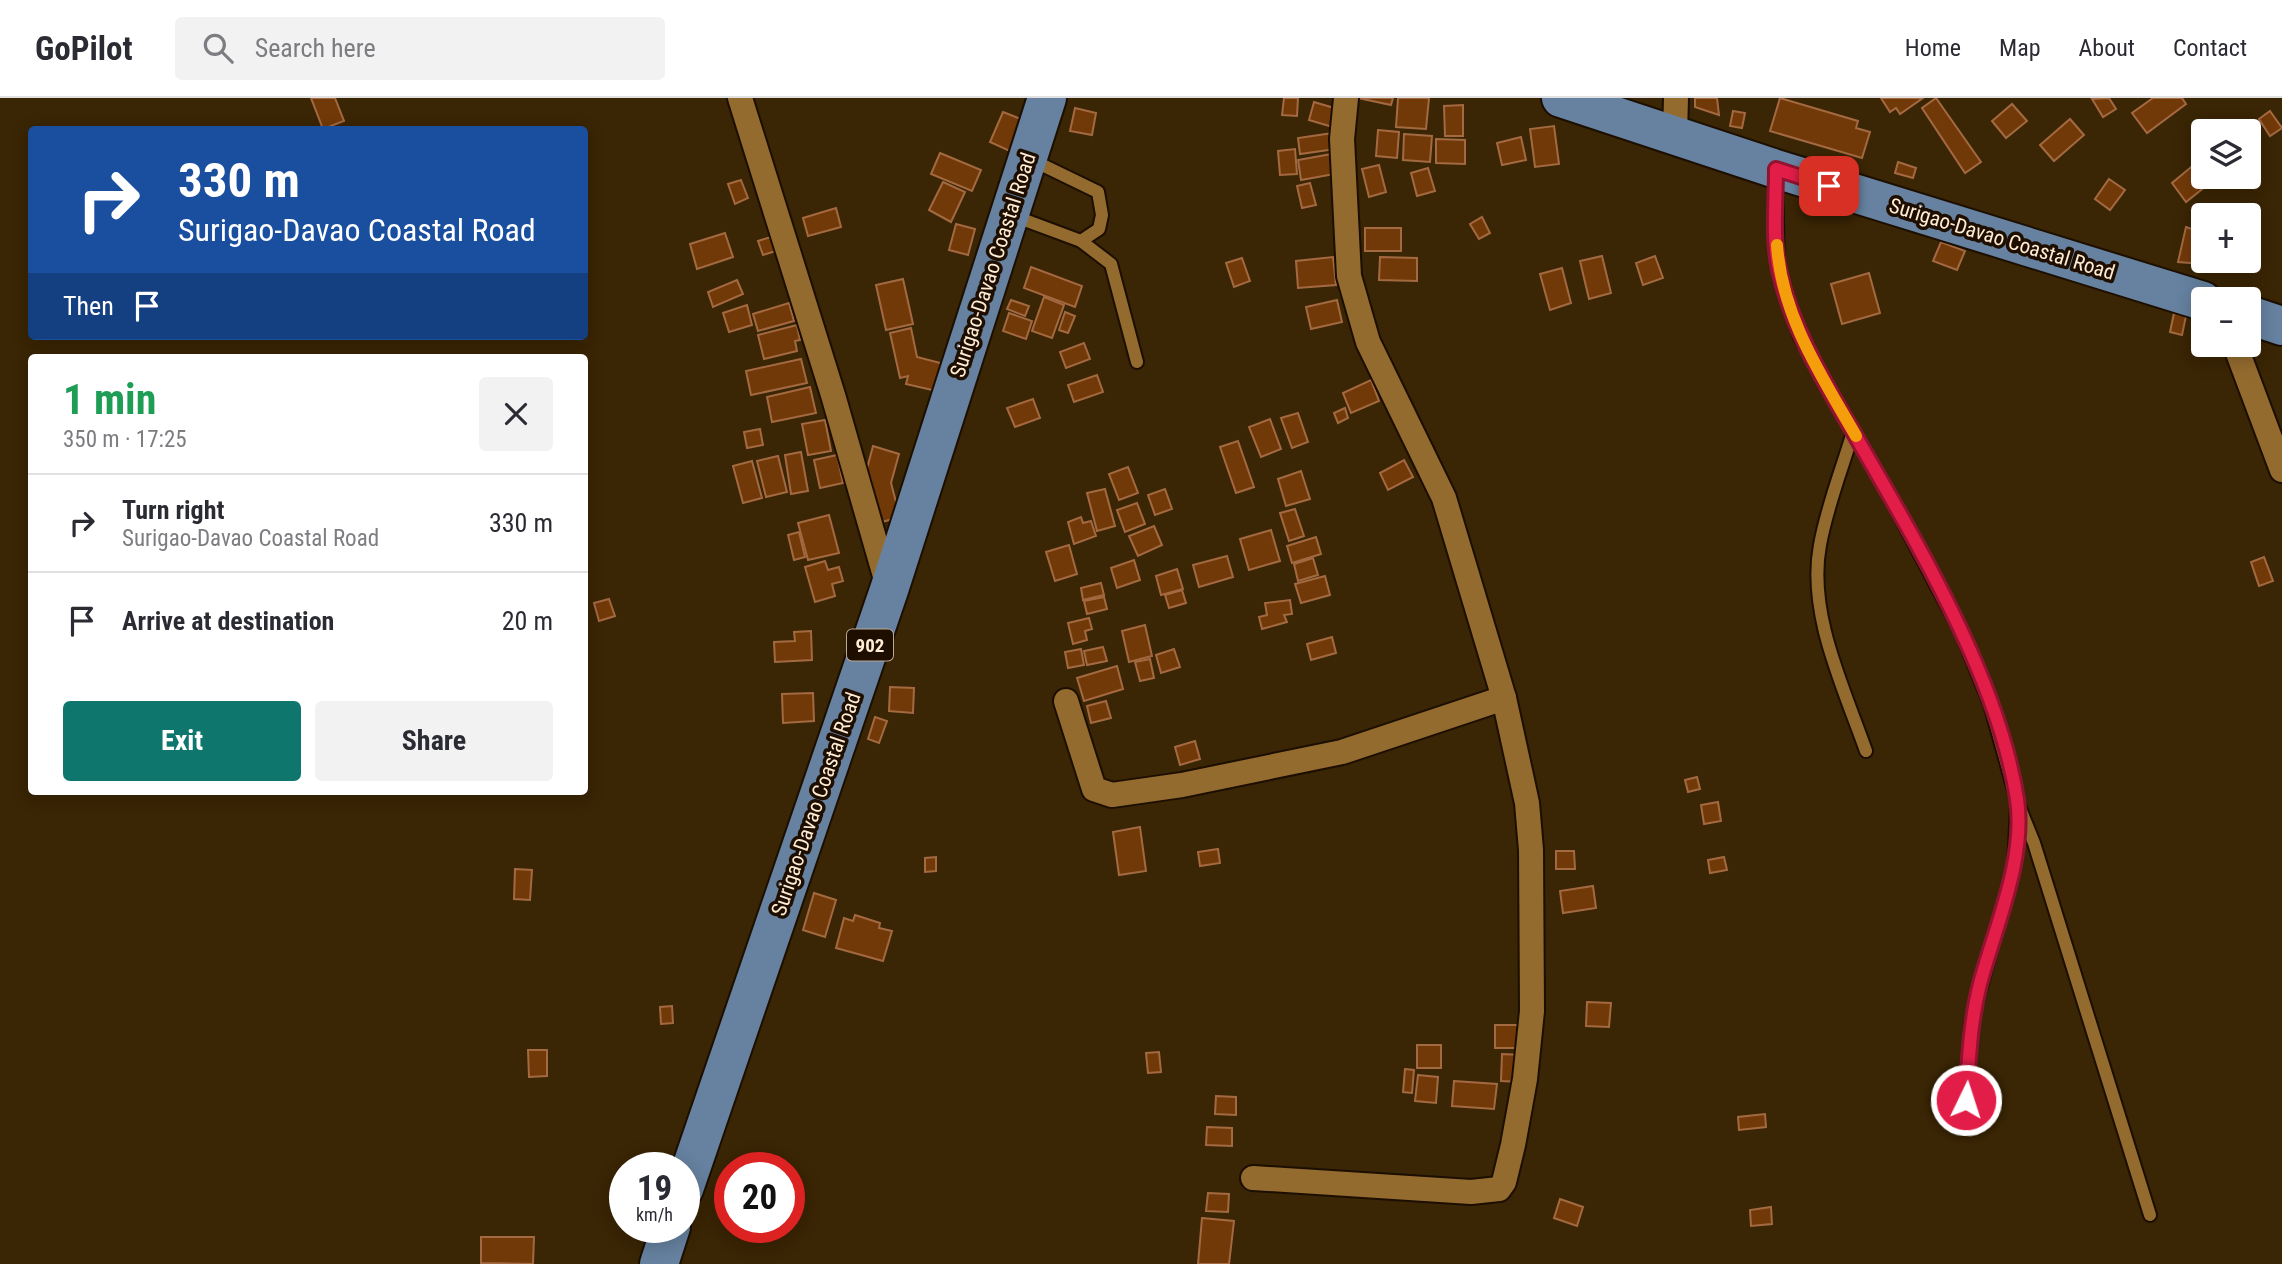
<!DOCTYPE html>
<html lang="en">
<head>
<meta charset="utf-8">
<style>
  body { margin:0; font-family:"Roboto Condensed",sans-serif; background:#f2f2f3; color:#2b2b33; height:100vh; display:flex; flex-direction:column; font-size:26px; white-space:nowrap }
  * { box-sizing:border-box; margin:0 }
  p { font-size:23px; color:#7c7c81 }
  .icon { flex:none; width:38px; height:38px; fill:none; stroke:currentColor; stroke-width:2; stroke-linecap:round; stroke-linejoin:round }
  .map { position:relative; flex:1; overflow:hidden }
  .drawer { position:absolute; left:28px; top:256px; width:560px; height:441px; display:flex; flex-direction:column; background:#fff; border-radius:7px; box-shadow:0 4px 18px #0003 }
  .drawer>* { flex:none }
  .banner { position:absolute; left:28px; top:28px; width:560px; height:214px; border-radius:7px; box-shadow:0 4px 18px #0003; background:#1a4fa0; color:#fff; overflow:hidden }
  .tools { position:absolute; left:2191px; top:21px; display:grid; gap:14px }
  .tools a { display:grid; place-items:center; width:70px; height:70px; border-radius:7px; background:#fff; box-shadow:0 4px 18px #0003; font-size:35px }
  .speed { position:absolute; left:609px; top:1054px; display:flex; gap:14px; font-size:35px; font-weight:700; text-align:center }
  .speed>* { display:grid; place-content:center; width:91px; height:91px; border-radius:50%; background:#fff; box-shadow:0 4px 18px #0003; line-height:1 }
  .speed small { font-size:18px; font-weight:400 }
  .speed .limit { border:10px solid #d22; background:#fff; color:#111 }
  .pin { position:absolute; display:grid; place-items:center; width:60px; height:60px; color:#fff; margin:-30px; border-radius:14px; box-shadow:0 4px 10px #0006 }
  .me { position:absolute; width:77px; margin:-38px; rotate:4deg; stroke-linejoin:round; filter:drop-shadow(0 0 5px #0008) }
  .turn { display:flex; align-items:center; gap:24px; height:147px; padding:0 35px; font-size:32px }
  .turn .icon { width:91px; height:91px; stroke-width:2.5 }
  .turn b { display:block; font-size:49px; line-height:60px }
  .then { display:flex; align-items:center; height:66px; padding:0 35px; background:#0003; gap:14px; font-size:26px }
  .round { display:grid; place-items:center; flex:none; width:74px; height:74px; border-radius:7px; background:#f2f2f3 }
  .overview { display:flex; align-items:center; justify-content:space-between; height:119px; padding:0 35px }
  h1 { font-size:42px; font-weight:700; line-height:52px; color:#1e9e55 }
  .button { display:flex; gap:14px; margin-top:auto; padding:14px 35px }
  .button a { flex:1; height:80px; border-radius:7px; background:#0f766e; color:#fff; font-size:28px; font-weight:700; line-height:80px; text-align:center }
  .button a+a { background:#f2f2f3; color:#2b2b33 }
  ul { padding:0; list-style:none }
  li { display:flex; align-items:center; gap:21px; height:98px; padding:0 35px; border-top:2px solid #e1e1e2 }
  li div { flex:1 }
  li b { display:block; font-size:26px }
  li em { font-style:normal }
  header { display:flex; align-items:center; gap:42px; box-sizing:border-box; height:98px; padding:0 35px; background:#fff; border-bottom:2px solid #e1e1e2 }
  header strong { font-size:33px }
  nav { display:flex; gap:38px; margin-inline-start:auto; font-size:24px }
  .search { width:490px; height:63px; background:#f2f2f3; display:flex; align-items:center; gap:18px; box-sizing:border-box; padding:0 24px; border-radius:7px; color:#7c7c81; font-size:26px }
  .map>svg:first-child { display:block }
  .building { fill:#723908; stroke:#a36941; stroke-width:2 }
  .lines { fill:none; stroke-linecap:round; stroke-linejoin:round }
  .service-casing { stroke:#1c0f01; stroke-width:16 }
  .minor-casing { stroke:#1c0f01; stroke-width:28 }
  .trunk-casing { stroke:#1c0f01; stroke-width:42 }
  .service { stroke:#946b2f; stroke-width:12 }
  .minor { stroke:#946b2f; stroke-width:24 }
  .trunk { stroke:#6682a0; stroke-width:38 }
  .route-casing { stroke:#92132f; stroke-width:18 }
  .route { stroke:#e11d48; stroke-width:12 }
  .slow { stroke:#f59e0b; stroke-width:12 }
  .labels { text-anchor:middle; stroke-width:7; stroke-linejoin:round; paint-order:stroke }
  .shield { fill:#1e0e00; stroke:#bba994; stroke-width:2 }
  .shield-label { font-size:19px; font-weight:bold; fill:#feecd4 }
  .street-label { font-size:21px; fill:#feecd4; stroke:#1e0e00 }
</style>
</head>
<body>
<header>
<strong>GoPilot</strong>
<div class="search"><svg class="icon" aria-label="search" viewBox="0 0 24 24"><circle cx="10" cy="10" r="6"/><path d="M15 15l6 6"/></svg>Search here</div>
<nav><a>Home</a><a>Map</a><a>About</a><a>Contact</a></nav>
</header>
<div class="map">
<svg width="2282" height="1166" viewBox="0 0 2282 1166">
  <rect width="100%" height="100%" fill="#3a2504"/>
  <g class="building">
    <polygon points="311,0 335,0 344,23 323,31"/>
    <polygon points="1284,0 1298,0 1297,18 1282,17"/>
    <polygon points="1358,0 1393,0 1391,7"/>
    <polygon points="1398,0 1429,0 1426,31 1396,29"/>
    <polygon points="1695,0 1717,0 1719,17 1695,9"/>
    <polygon points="1780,0 1858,23 1856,30 1870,34 1862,60 1770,33"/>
    <polygon points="1881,0 1923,0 1900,16 1896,10 1890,14"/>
    <polygon points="1936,0 1981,64 1965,75 1922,10"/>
    <polygon points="2109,0 2116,11 2103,19 2092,1"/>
    <polygon points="2153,0 2182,0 2186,6 2147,35 2132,15"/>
    <polygon points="1314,4 1341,12 1336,30 1309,22"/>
    <polygon points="2012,6 2027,23 2006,40 1992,23"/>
    <polygon points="1463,7 1463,38 1445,38 1444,8"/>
    <polygon points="1075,10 1096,15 1092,37 1070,33"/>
    <polygon points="1733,13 1745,15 1742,30 1730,28"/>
    <polygon points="2270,13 2282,30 2270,38 2259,21"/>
    <polygon points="1003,14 1026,23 1012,54 990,44"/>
    <polygon points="2070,21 2084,37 2054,63 2040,47"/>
    <polygon points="1554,28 1559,66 1535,69 1530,31"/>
    <polygon points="1378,32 1399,34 1397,60 1376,58"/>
    <polygon points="1333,35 1336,51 1300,56 1298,40"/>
    <polygon points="1404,36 1432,38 1430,64 1403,62"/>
    <polygon points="1521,39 1526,62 1502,67 1497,45"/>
    <polygon points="1436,41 1465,42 1465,66 1436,65"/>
    <polygon points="1295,51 1297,76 1280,77 1278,53"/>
    <polygon points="940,55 981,72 972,93 931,76"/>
    <polygon points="1337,55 1340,75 1301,82 1298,62"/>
    <polygon points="1898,64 1916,70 1913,80 1895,75"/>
    <polygon points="2196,65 2203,79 2211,84 2186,104 2172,85"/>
    <polygon points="1379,67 1386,94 1369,99 1362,71"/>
    <polygon points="1428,70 1435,93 1417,98 1411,75"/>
    <polygon points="2109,81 2125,92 2110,112 2095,101"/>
    <polygon points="741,82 748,100 735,106 728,86"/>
    <polygon points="943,84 965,94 951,124 929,112"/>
    <polygon points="1310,85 1316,107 1302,110 1297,88"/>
    <polygon points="836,110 841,129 808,138 803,120"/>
    <polygon points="1482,119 1490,135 1479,141 1470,126"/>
    <polygon points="956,126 975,131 968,157 949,152"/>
    <polygon points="2186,129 2203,135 2203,166 2178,164"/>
    <rect x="1365" y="130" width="36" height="23"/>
    <polygon points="725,135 733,159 697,171 690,146"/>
    <polygon points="774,138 779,152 763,157 758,143"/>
    <polygon points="1941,144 1965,153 1957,172 1933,163"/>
    <polygon points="1602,158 1611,195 1589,201 1580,163"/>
    <polygon points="1655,158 1663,180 1643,187 1636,165"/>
    <polygon points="1333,159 1336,187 1298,190 1296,163"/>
    <polygon points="1380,159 1417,160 1417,183 1379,182"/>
    <polygon points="1242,160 1250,183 1234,189 1226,165"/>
    <polygon points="1031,169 1082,188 1075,209 1024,190"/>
    <polygon points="1562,170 1571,205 1550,212 1540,176"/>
    <polygon points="1869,175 1880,215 1842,226 1831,186"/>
    <polygon points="903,181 913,226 886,232 876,187"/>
    <polygon points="737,182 743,196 713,209 708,194"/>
    <polygon points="1044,199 1064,207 1052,240 1032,233"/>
    <polygon points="1011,202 1029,208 1025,218 1007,211"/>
    <polygon points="1337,202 1342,224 1311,231 1306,209"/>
    <polygon points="789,205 794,223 758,233 753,216"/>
    <polygon points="747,207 752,227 729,234 723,215"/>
    <polygon points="1065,214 1075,218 1068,235 1059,232"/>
    <polygon points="1009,215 1032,223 1026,241 1003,233"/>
    <polygon points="2174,215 2186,218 2182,237 2170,234"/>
    <polygon points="797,227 800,242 795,243 797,253 764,261 758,237"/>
    <polygon points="911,230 917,259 948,267 941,294 906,286 908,278 900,280 890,235"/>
    <polygon points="1084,245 1090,261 1066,270 1060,254"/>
    <polygon points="801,261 807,285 751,297 746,273"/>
    <polygon points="1097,277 1103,294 1074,304 1068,287"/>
    <polygon points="1371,282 1379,303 1351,315 1343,295"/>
    <polygon points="810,289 816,315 772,324 767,299"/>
    <polygon points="1033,301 1040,320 1015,329 1007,310"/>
    <polygon points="1345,310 1348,320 1338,325 1334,315"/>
    <polygon points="1298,315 1308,344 1292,350 1281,320"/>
    <polygon points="1270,321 1281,351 1261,359 1249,329"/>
    <polygon points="825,322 831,353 808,357 802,326"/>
    <polygon points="760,331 763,347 747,350 744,334"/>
    <polygon points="1238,343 1254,389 1236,395 1220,349"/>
    <polygon points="873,348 899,356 891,385 900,419 882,424 870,379 865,378"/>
    <polygon points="801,354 808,393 791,396 785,357"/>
    <polygon points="837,357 843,385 820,390 814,362"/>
    <polygon points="778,358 787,394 766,399 757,363"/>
    <polygon points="1404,362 1413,379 1388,392 1380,375"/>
    <polygon points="752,363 762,400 743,405 733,368"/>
    <polygon points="1128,369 1138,395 1119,402 1109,376"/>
    <polygon points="1301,373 1310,401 1286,408 1278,381"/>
    <polygon points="1105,391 1115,428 1097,433 1087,395"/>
    <polygon points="1165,391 1172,411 1155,417 1148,397"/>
    <polygon points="1137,405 1145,426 1125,434 1117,412"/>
    <polygon points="1295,411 1304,438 1289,443 1280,415"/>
    <polygon points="829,417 839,455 808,462 798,425"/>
    <polygon points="1081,419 1083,425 1091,423 1096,438 1074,446 1068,424"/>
    <polygon points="1154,428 1162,447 1138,458 1129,438"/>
    <polygon points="1271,432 1280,463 1249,472 1240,441"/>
    <polygon points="799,434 805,459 794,462 788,437"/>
    <polygon points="1316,439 1321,456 1292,465 1287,448"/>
    <polygon points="1069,447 1077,476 1055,483 1046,454"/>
    <polygon points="1227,458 1233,479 1199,489 1193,467"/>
    <polygon points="2264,459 2273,483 2259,488 2251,464"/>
    <polygon points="1313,460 1318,477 1298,483 1294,466"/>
    <polygon points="1134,462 1140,482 1117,490 1111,470"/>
    <polygon points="825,463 828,472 839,469 843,483 832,486 835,498 815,504 805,469"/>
    <polygon points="1177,471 1183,491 1161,497 1156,478"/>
    <polygon points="1325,478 1330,497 1301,505 1295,486"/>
    <polygon points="1101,485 1104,497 1083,502 1081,490"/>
    <polygon points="1182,492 1186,505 1169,510 1165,497"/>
    <polygon points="1104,499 1107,511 1087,516 1084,503"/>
    <polygon points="609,501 615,518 599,523 594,505"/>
    <polygon points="1290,502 1292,516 1284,517 1287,524 1262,531 1259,519 1267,517 1265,505"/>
    <polygon points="1089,520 1092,531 1085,533 1087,542 1073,546 1068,525"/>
    <polygon points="1145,527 1152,558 1129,564 1122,533"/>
    <polygon points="811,533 812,562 775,564 774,544 795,543 794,534"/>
    <polygon points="1332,539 1336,555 1311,562 1307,546"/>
    <polygon points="1103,549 1107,563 1087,567 1084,553"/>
    <polygon points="1081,551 1084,567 1068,570 1065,554"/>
    <polygon points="1174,551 1180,569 1161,575 1156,557"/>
    <polygon points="1150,561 1154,580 1140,583 1135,564"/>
    <polygon points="1117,568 1123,591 1084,603 1077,580"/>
    <polygon points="890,589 914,590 913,615 889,613"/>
    <polygon points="813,595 814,623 783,625 782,596"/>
    <polygon points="1106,603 1111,620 1091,625 1087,608"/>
    <polygon points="875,619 887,623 879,645 868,641"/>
    <polygon points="1195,643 1200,661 1180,667 1175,649"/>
    <polygon points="1697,679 1700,691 1688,694 1685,682"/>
    <polygon points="1718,704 1721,723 1704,726 1701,707"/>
    <polygon points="1140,729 1146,773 1119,777 1113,734"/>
    <polygon points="1218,751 1220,765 1200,768 1198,754"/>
    <polygon points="1556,753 1574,753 1575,771 1556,771"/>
    <polygon points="936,759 936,773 925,774 925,760"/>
    <polygon points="1724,759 1727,772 1710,775 1708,762"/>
    <polygon points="515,771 532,772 530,802 514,801"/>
    <polygon points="1593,788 1596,810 1563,815 1560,793"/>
    <polygon points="814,795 836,802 825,839 803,832"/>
    <polygon points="855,817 880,825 879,830 892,833 883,863 836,850 844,820 853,823"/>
    <polygon points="1587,904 1611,905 1609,929 1586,928"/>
    <polygon points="672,908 673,925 661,926 660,909"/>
    <rect x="1495" y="927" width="30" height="23"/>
    <rect x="1417" y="947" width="24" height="23"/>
    <polygon points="528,952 547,952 547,978 529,979"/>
    <polygon points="1159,954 1161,974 1148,975 1146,955"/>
    <polygon points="1502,956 1522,957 1522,984 1501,983"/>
    <polygon points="1405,971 1414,972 1412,995 1403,994"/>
    <polygon points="1418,977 1438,979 1436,1005 1415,1003"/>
    <polygon points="1454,983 1497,986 1494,1011 1452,1008"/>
    <polygon points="1216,998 1236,999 1236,1017 1215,1016"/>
    <polygon points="1765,1016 1766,1029 1739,1032 1738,1019"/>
    <polygon points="1207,1029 1232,1030 1232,1048 1206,1047"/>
    <polygon points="1208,1095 1229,1096 1228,1114 1206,1113"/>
    <polygon points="1560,1101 1583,1109 1577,1128 1554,1120"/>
    <polygon points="1771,1109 1772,1126 1751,1128 1750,1112"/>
    <polygon points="1202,1120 1234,1123 1229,1166 1198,1166"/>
    <polygon points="481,1139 534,1139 533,1166 481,1165"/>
  </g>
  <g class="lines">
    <g class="service-casing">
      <g id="service">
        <polyline points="1032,62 1098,94 1102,117 1099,131 1081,143"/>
        <polyline points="1776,76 1778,169 1800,239 1876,373 1961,534 1990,606 2017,703 2034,745 2150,1117"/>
        <polyline points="1014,118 1081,143 1111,166 1137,264"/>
        <path d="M1853,334C1842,371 1827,408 1820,447C1807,515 1844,590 1866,653"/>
        <polyline points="1966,1002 1971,925 2014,768 2017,707"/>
      </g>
    </g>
    <g class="minor-casing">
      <g id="minor">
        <polyline points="740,0 833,297 889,492"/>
        <polyline points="1675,37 1676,0"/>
        <polyline points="2235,247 2282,372"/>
        <polyline points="1066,603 1094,691 1112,697 1182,687 1342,654 1504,600"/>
        <polyline points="1253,1080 1471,1094 1499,1091 1504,1084 1513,1047 1525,981 1532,913 1531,752 1527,705 1504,600 1444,400 1368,244 1349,178 1342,41 1346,0"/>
      </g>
    </g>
    <g class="trunk-casing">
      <g id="trunk">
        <polyline points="1561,0 1776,71 2203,203"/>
        <polyline points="2249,217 2282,228"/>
        <polyline points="684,1091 889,492 1047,0"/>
        <polyline points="659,1166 671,1129"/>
      </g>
    </g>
    <use href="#service" class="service"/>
    <use href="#minor" class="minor"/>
    <use href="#trunk" class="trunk"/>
  </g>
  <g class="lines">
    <g class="route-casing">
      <path id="route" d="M1829,88L1776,71C1776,104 1772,140 1779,172C1793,235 1827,288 1859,344C1919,449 1998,580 2017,701C2026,761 1995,829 1980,886C1970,924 1969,963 1966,1002"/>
    </g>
    <use href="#route" class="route"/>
    <path class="slow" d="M1777,147C1782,219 1821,277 1856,338"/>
  </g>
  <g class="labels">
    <rect class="shield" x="847" y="531.5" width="46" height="31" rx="5"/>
    <g class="shield-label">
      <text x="870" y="554">902</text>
    </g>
    <g class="street-label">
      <text transform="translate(2002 141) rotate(17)" y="7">Surigao-Davao Coastal Road</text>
      <text transform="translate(993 167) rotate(-72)" y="7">Surigao-Davao Coastal Road</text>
      <text transform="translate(816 706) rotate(-71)" y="7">Surigao-Davao Coastal Road</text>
    </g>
  </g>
</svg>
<div class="tools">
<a><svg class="icon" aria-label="layers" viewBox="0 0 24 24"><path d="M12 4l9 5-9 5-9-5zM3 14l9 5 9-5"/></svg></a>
<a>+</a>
<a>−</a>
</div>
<div class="speed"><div>19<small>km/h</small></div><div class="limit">20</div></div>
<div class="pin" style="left:1829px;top:88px;background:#d93025"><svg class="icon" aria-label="arrive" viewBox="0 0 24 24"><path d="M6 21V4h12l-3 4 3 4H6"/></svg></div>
<svg class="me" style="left:1966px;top:1002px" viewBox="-20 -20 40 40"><circle r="17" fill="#e11d48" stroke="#fff" stroke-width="3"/><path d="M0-11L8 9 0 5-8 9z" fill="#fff"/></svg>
<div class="banner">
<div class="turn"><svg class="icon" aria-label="right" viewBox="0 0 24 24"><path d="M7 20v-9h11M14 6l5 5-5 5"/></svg><div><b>330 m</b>Surigao-Davao Coastal Road</div></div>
<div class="then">Then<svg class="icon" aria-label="arrive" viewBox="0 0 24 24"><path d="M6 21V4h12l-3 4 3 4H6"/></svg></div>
</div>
<section class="drawer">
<div class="overview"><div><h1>1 min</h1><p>350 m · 17:25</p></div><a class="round"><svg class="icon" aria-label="close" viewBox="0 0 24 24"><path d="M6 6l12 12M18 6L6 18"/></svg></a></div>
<ul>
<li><svg class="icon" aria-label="right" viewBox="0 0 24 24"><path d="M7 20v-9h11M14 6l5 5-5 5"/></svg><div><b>Turn right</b><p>Surigao-Davao Coastal Road</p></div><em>330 m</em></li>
<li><svg class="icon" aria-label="arrive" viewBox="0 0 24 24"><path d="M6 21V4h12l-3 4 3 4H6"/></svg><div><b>Arrive at destination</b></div><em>20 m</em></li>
</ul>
<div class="button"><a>Exit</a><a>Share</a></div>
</section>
</div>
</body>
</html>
